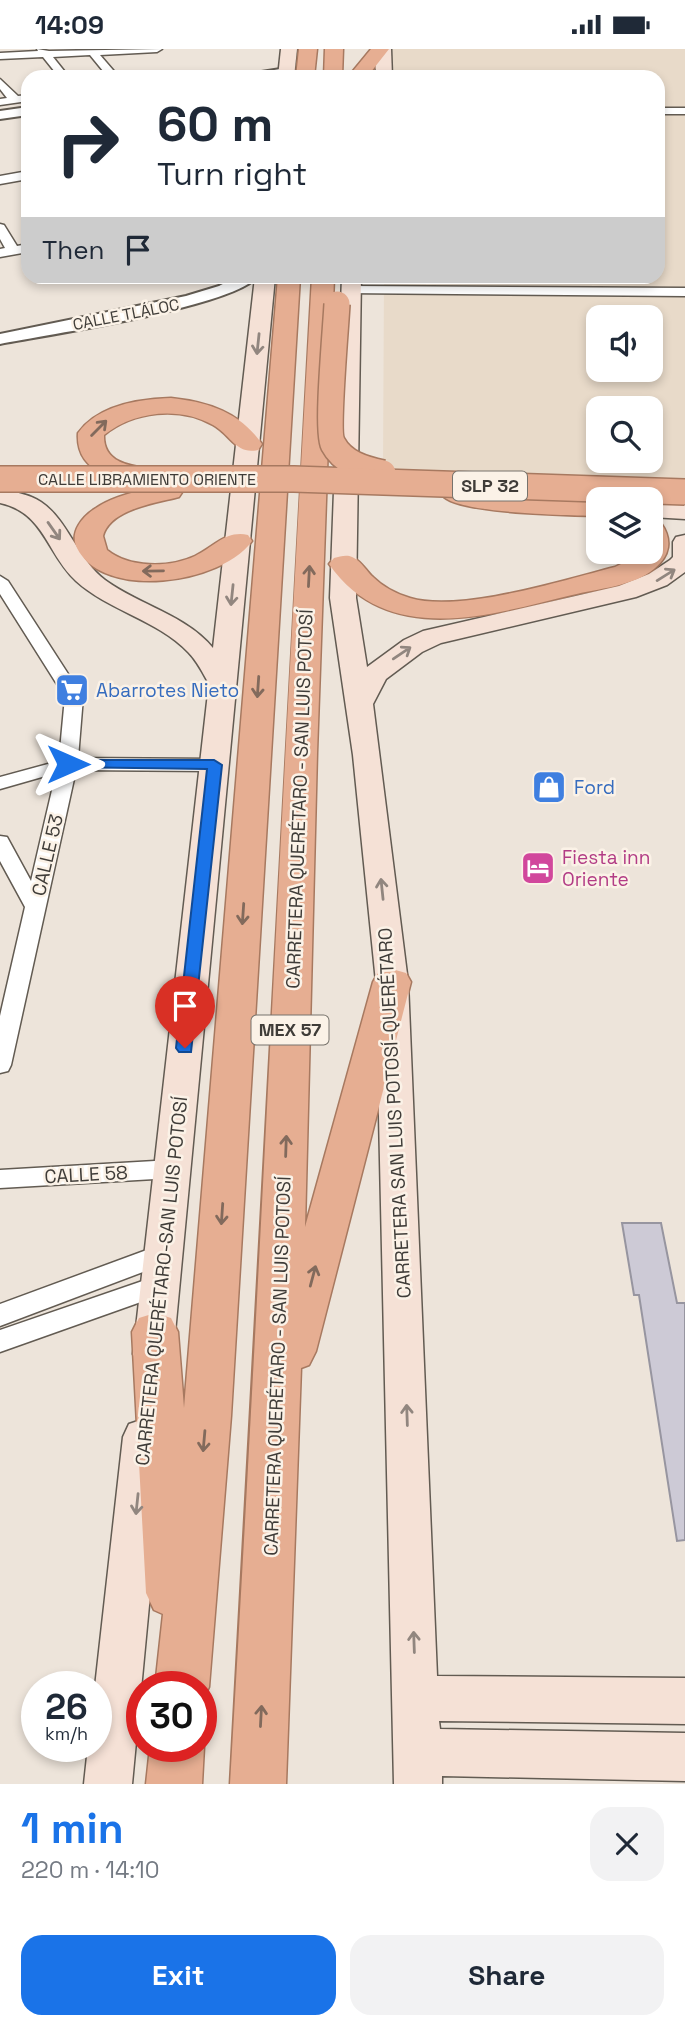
<!DOCTYPE html>
<html lang="en">
<head>
<meta charset="utf-8">
<style>
  body { margin:0; font-family:"Space Grotesk",sans-serif; background:#f2f2f3; color:#1f2937; height:100vh; display:flex; flex-direction:column; font-size:26px; white-space:nowrap }
  * { box-sizing:border-box; margin:0 }
  p { font-size:23px; color:#747a83 }
  .icon { flex:none; width:38px; height:38px; fill:none; stroke:currentColor; stroke-width:2; stroke-linecap:round; stroke-linejoin:round }
  .map { position:relative; height:1735px; overflow:hidden }
  .side { display:flex; flex-direction:column; background:#fff; flex:1 }
  .side>* { flex:none }
  .guide { position:absolute; left:21px; top:21px; width:644px; height:214px; border-radius:21px; box-shadow:0 4px 10px #0003; background:#fff; color:#1f2937; overflow:hidden }
  .controls { position:absolute; left:586px; top:256px; display:grid; gap:14px }
  .controls a { display:grid; place-items:center; width:77px; height:77px; border-radius:14px; background:#fff; box-shadow:0 4px 10px #0003; font-size:35px }
  .speed { position:absolute; left:21px; top:1622px; display:flex; gap:14px; font-size:35px; font-weight:700; text-align:center }
  .speed>* { display:grid; place-content:center; width:91px; height:91px; border-radius:50%; background:#fff; box-shadow:0 4px 10px #0003; line-height:1 }
  .speed small { font-size:18px; font-weight:400 }
  .speed .limit { border:10px solid #d22; background:#fff; color:#111 }
  .pin { position:absolute; display:grid; place-items:center; width:60px; height:60px; color:#fff; margin:-72px -30px; border-radius:50% 50% 50% 0; rotate:-45deg; box-shadow:0 0 7px #0007 }
  .pin .icon { rotate:45deg }
  .me { position:absolute; width:77px; margin:-38px; rotate:90deg; stroke-linejoin:round; filter:drop-shadow(0 0 5px #0008) }
  .turn { display:flex; align-items:center; gap:24px; height:147px; padding:0 21px; font-size:32px }
  .turn .icon { width:91px; height:91px; stroke-width:2.5 }
  .turn b { display:block; font-size:49px; line-height:60px }
  .then { display:flex; align-items:center; height:66px; padding:0 21px; background:#0003; gap:14px; font-size:26px }
  .round { display:grid; place-items:center; flex:none; width:74px; height:74px; border-radius:21px; background:#f2f2f3 }
  .summary { display:flex; align-items:center; justify-content:space-between; height:119px; padding:0 21px }
  h1 { font-size:42px; font-weight:800; line-height:52px; color:#1a73e8 }
  .primary-button { display:flex; gap:14px; margin-top:auto; padding:14px 21px }
  .primary-button a { flex:1; height:80px; border-radius:21px; background:#1a73e8; color:#fff; font-size:28px; font-weight:800; line-height:80px; text-align:center }
  .primary-button a+a { background:#f2f2f3; color:#1f2937 }
  .status { display:flex; justify-content:space-between; align-items:center; height:49px; padding:0 35px; background:#fff; direction:ltr }
  .status svg { height:19px; fill:currentColor }
  .map>svg:first-child { display:block }
  .built { fill:#e8dac9; fill-rule:evenodd }
  .building { fill:#cdcad6; stroke:#9795a0; stroke-width:2 }
  .lines { fill:none; stroke-linecap:round; stroke-linejoin:round }
  .minor-casing { stroke:#625b52; stroke-width:3 }
  .tertiary-casing { stroke:#625b52; stroke-width:4 }
  .secondary-casing { stroke:#625b52; stroke-width:3 }
  .trunk-casing { stroke:#a77960; stroke-width:3 }
  .minor { fill:#fff; fill-rule:evenodd }
  .tertiary { fill:#fff; fill-rule:evenodd }
  .secondary { fill:#f5e1d6; fill-rule:evenodd }
  .trunk { fill:#e6ae92; fill-rule:evenodd }
  .trunk-bridge-casing { stroke:#a77960; stroke-width:28; stroke-linecap:butt }
  .trunk-bridge { stroke:#e6ae92; stroke-width:25 }
  .oneway { stroke:#91867f }
  .oneway2 { stroke:#826a5c }
  .route { fill:#1a73e8; stroke:#114b97; stroke-width:2 }
  .labels { text-anchor:middle; stroke-width:5; stroke-linejoin:round; paint-order:stroke }
  .far-street-label { font-size:16px; fill:#3f3c38; stroke:#fbf2e7 }
  .shield { fill:#fbf2e7; stroke:#77736c; stroke-width:2 }
  .shield-label { font-size:18px; font-weight:bold; fill:#3f3c38 }
  .shop-label { font-size:19px; fill:#366cbe; stroke:#fbf2e7; text-anchor:start }
  .street-label { font-size:19px; fill:#3f3c38; stroke:#fbf2e7 }
  .hotel-label { font-size:19px; fill:#b23c85; stroke:#fbf2e7; text-anchor:start }
</style>
</head>
<body>
<div class="status"><b>14:09</b><svg viewBox="0 0 49 12"><path d="M0 12V9h3v3zM5 12V6h3v6zM10 12V3h3v9zM15 12V0h3v12zM26 1h20v11H26zM47 4h2v5h-2z"/></svg></div>
<div class="map">
<svg width="685" height="1735" viewBox="0 0 685 1735">
  <rect width="100%" height="100%" fill="#ede4da"/>
  <path class="built" d="M384,0H685V430L383,420L384,228H658V28H384ZM598,268H651V320H598ZM598,359H651V411H598Z"/>
  <polygon class="building" points="622,1174 661,1174 677,1254 685,1254 685,1491 677,1492 639,1246 634,1246"/>
  <g class="lines">
    <g class="minor-casing">
      <g id="minor">
        <polygon points="37,0 49,2 162,0 157,3 100,6 119,28 108,28 90,6 53,8 69,28 59,28 43,8 0,10 0,4 38,2"/>
        <polygon points="0,30 18,47 28,46 28,52 0,56 0,50 7,49 0,40"/>
        <rect x="658" y="59" width="27" height="6"/>
        <polygon points="28,122 28,130 0,135 0,127"/>
        <polygon points="0,175 4,176 17,197 28,195 28,203 0,208 0,200 5,199 0,190"/>
        <polygon points="351,237 685,239 685,247 346,244 346,238"/>
        <polygon points="0,527 8,532 83,648 78,709 214,710 224,716 214,722 76,721 11,1016 8,1022 0,1024 0,967 25,858 0,812 0,787 7,788 31,832 56,724 0,740 0,728 59,712 65,648 0,545"/>
        <polygon points="172,1111 181,1113 184,1120 181,1127 172,1129 0,1139 0,1121"/>
        <polygon points="163,1195 172,1198 176,1205 172,1212 0,1277 0,1255"/>
        <polygon points="160,1226 169,1229 173,1236 169,1243 0,1303 0,1281"/>
      </g>
    </g>
    <g class="tertiary-casing">
      <g id="tertiary">
        <polygon points="287,19 294,23 292,26 248,28 255,24"/>
        <polygon points="28,58 28,66 0,70 0,62"/>
        <path d="M236,228H257C232,258 47,286 0,295V285L186,247L219,237Z"/>
      </g>
    </g>
    <g class="secondary-casing">
      <g id="secondary">
        <polygon points="281,0 297,0 294,28 278,28"/>
        <polygon points="375,0 391,0 392,28 376,28"/>
        <path d="M255,228H275L173,1305L167,1317L153,1322L139,1317L133,1305L209,635C203,624 197,612 188,603C158,571 109,562 76,532C46,504 45,464 0,454V440C14,443 29,445 41,453C68,471 77,510 105,531C139,556 186,566 213,599Z"/>
        <polygon points="342,228 361,228 356,549 367,618 404,591 423,582 619,537 649,525 670,511 673,508 673,493 676,488 685,486 685,523 667,536 636,548 441,594 422,603 386,630 373,655 408,933 437,1627 685,1629 685,1675 439,1672 440,1680 685,1684 685,1732 442,1727 442,1735 394,1735 376,933 353,706 330,549"/>
        <polygon points="651,454 685,456 685,470 651,468"/>
        <polygon points="144,1370 159,1375 165,1388 132,1735 84,1735 88,1698 96,1698 95,1638 123,1388 129,1375"/>
      </g>
    </g>
    <g class="trunk-casing">
      <g id="trunk">
        <polygon points="299,0 317,0 314,28 296,28"/>
        <polygon points="325,0 343,0 342,28 324,28"/>
        <polygon points="371,0 389,0 367,28 348,28"/>
        <polygon points="278,228 300,228 231,1367 209,1638 201,1656 201,1638 155,1638 163,1565 154,1561 146,1544 132,1283 139,1269 155,1264 171,1269 178,1283 184,1359"/>
        <path d="M312,228H334L317,704L305,1178L373,933L378,924L392,920L406,924L411,933L316,1302L309,1316L301,1319L286,1735H230C260,1233 282,730 312,228Z"/>
        <path d="M171,349C208,353 240,363 262,395L258,401C236,406 231,386 213,376C179,357 134,362 104,386C103,420 142,417 167,423L171,429L167,434L179,436L183,442L179,448C156,454 110,460 103,487L107,501C129,519 169,519 195,507C214,498 226,481 248,486L252,492C222,535 103,552 77,499C69,483 83,467 96,459C114,447 136,443 156,437C123,433 75,427 78,384C98,356 139,350 171,349Z"/>
        <path d="M456,438L479,444L598,451V467C571,466 456,465 442,446L446,440Z"/>
        <path d="M651,472L661,474C673,491 670,507 654,520C634,537 597,540 572,546C490,566 387,599 329,515L334,509C341,507 348,505 354,509C362,513 367,523 373,528C383,538 397,545 410,549C460,564 564,531 615,518L633,509L639,502H651Z"/>
        <polygon points="201,1690 204,1698 202,1735 146,1735 150,1698 201,1698"/>
      </g>
    </g>
    <use href="#minor" class="minor"/>
    <use href="#tertiary" class="tertiary"/>
    <use href="#secondary" class="secondary"/>
    <use href="#trunk" class="trunk"/>
    <g class="trunk-bridge-casing">
      <g id="trunk-bridge">
        <path d="M337,255C336,277 326,383 333,395C343,414 364,420 383,424"/>
        <polyline points="0,430 294,430 685,443"/>
      </g>
    </g>
    <use href="#trunk-bridge" class="trunk-bridge"/>
  </g>
  <defs><path id="oneway-shaft" d="M-6 0H5M1.5-3L5.5 0L1.5 3" fill="none" stroke-width="1.6" stroke-linecap="round" stroke-linejoin="round" transform="scale(1.75)"/></defs>
  <g class="oneway">
    <use href="#oneway-shaft" transform="translate(258 295) rotate(96)"/>
    <use href="#oneway-shaft" transform="translate(54 482) rotate(55)"/>
    <use href="#oneway-shaft" transform="translate(666 526) rotate(-32)"/>
    <use href="#oneway-shaft" transform="translate(232 546) rotate(96)"/>
    <use href="#oneway-shaft" transform="translate(402 604) rotate(-34)"/>
    <use href="#oneway-shaft" transform="translate(382 840) rotate(-96)"/>
    <use href="#oneway-shaft" transform="translate(407 1366) rotate(-92)"/>
    <use href="#oneway-shaft" transform="translate(137 1455) rotate(96)"/>
    <use href="#oneway-shaft" transform="translate(414 1593) rotate(-92)"/>
  </g>
  <g class="oneway2">
    <use href="#oneway-shaft" transform="translate(99 379) rotate(-45)"/>
    <use href="#oneway-shaft" transform="translate(153 522) rotate(179)"/>
    <use href="#oneway-shaft" transform="translate(309 527) rotate(-87)"/>
    <use href="#oneway-shaft" transform="translate(258 638) rotate(94)"/>
    <use href="#oneway-shaft" transform="translate(243 865) rotate(94)"/>
    <use href="#oneway-shaft" transform="translate(286 1097) rotate(-88)"/>
    <use href="#oneway-shaft" transform="translate(222 1165) rotate(94)"/>
    <use href="#oneway-shaft" transform="translate(313 1227) rotate(-75)"/>
    <use href="#oneway-shaft" transform="translate(204 1392) rotate(95)"/>
    <use href="#oneway-shaft" transform="translate(261 1667) rotate(-87)"/>
  </g>
  <polygon class="route" points="68,711 214,711 222,716 191,1003 179,1003 176,999 207,720 63,718 61,715 63,712"/>
  <defs>
    <g id="supermarket-square" transform="scale(1.75)"><rect x="-9" y="-9" width="18" height="18" rx="4" fill="#3f7fe0" stroke="#fbf2e7"/><path d="M-6-5.5h2.5l.6 2H6L4.5 2H-2.5L-4.4-4H-6ZM-1.5 3.2a1.3 1.3 0 1 0 .1 0ZM3 3.2a1.3 1.3 0 1 0 .1 0Z" fill="#fff"/></g>
    <g id="shop-square" transform="scale(1.75)"><rect x="-9" y="-9" width="18" height="18" rx="4" fill="#3f7fe0" stroke="#fbf2e7"/><path d="M-5-2.5h2.3a2.7 3.5 0 0 1 5.4 0H5L5.5 6h-11ZM-1.5-2.5h3a1.5 2.3 0 0 0-3 0Z" fill="#fff"/></g>
    <g id="hotel-square" transform="scale(1.75)"><rect x="-9" y="-9" width="18" height="18" rx="4" fill="#d1479c" stroke="#fbf2e7"/><path d="M-6-4.5h1.5V1H6V5H4.5V3h-9V5H-6ZM-4 0a1.8 1.8 0 1 1 3.6 0ZM.5 0V-2.5h3Q6-2.5 6 0Z" fill="#fff"/></g>
  </defs>
  <g fill-rule="evenodd">
    <use href="#supermarket-square" x="72" y="641"/>
    <use href="#shop-square" x="549" y="738"/>
    <use href="#hotel-square" x="538" y="819"/>
  </g>
  <g class="labels">
    <g class="far-street-label">
      <text transform="translate(126 265) rotate(-11)" y="6">CALLE TLÁLOC</text>
      <text x="147" y="436">CALLE LIBRAMIENTO ORIENTE</text>
    </g>
    <g class="shield">
      <rect x="453" y="422.5" width="74" height="29" rx="5"/>
      <rect x="251.5" y="966.5" width="77" height="29" rx="5"/>
    </g>
    <g class="shield-label">
      <text x="490" y="443">SLP 32</text>
      <text x="290" y="987">MEX 57</text>
    </g>
    <g class="shop-label">
      <text x="96" y="648">Abarrotes Nieto</text>
      <text x="574" y="745">Ford</text>
    </g>
    <g class="street-label">
      <text transform="translate(299 750) rotate(-88)" y="7">CARRETERA QUERÉTARO - SAN LUIS POTOSÍ</text>
      <text transform="translate(47 806) rotate(-77)" y="7">CALLE 53</text>
      <text transform="translate(394 1064) rotate(-93)" y="7">CARRETERA SAN LUIS POTOSÍ-QUERÉTARO</text>
      <text transform="translate(86 1125) rotate(-3)" y="7">CALLE 58</text>
      <text transform="translate(161 1232) rotate(-84)" y="7">CARRETERA QUERÉTARO-SAN LUIS POTOSÍ</text>
      <text transform="translate(277 1317) rotate(-88)" y="7">CARRETERA QUERÉTARO - SAN LUIS POTOSÍ</text>
    </g>
    <g class="hotel-label">
      <text x="562" y="815">Fiesta inn<tspan x="562" dy="22">Oriente</tspan></text>
    </g>
  </g>
</svg>
<div class="controls">
<a><svg class="icon" aria-label="sound" viewBox="0 0 24 24"><path d="M4 9h4l5-4v14l-5-4H4zM17 9q2 3 0 6"/></svg></a>
<a><svg class="icon" aria-label="search" viewBox="0 0 24 24"><circle cx="10" cy="10" r="6"/><path d="M15 15l6 6"/></svg></a>
<a><svg class="icon" aria-label="layers" viewBox="0 0 24 24"><path d="M12 4l9 5-9 5-9-5zM3 14l9 5 9-5"/></svg></a>
</div>
<div class="speed"><div>26<small>km/h</small></div><div class="limit">30</div></div>
<div class="pin" style="left:185px;top:999px;background:#d93025"><svg class="icon" aria-label="arrive" viewBox="0 0 24 24"><path d="M6 21V4h12l-3 4 3 4H6"/></svg></div>
<svg class="me" style="left:68px;top:715px" viewBox="-20 -20 40 40"><path d="M0-17L14 15 0 8-14 15z" fill="#1a73e8" stroke="#fff" stroke-width="4"/></svg>
<div class="guide">
<div class="turn"><svg class="icon" aria-label="right" viewBox="0 0 24 24"><path d="M7 20v-9h11M14 6l5 5-5 5"/></svg><div><b>60 m</b>Turn right</div></div>
<div class="then">Then<svg class="icon" aria-label="arrive" viewBox="0 0 24 24"><path d="M6 21V4h12l-3 4 3 4H6"/></svg></div>
</div>
</div>
<section class="side">
<div class="summary"><div><h1>1 min</h1><p>220 m · 14:10</p></div><a class="round"><svg class="icon" aria-label="close" viewBox="0 0 24 24"><path d="M6 6l12 12M18 6L6 18"/></svg></a></div>
<div class="primary-button"><a>Exit</a><a>Share</a></div>
</section>
</body>
</html>
